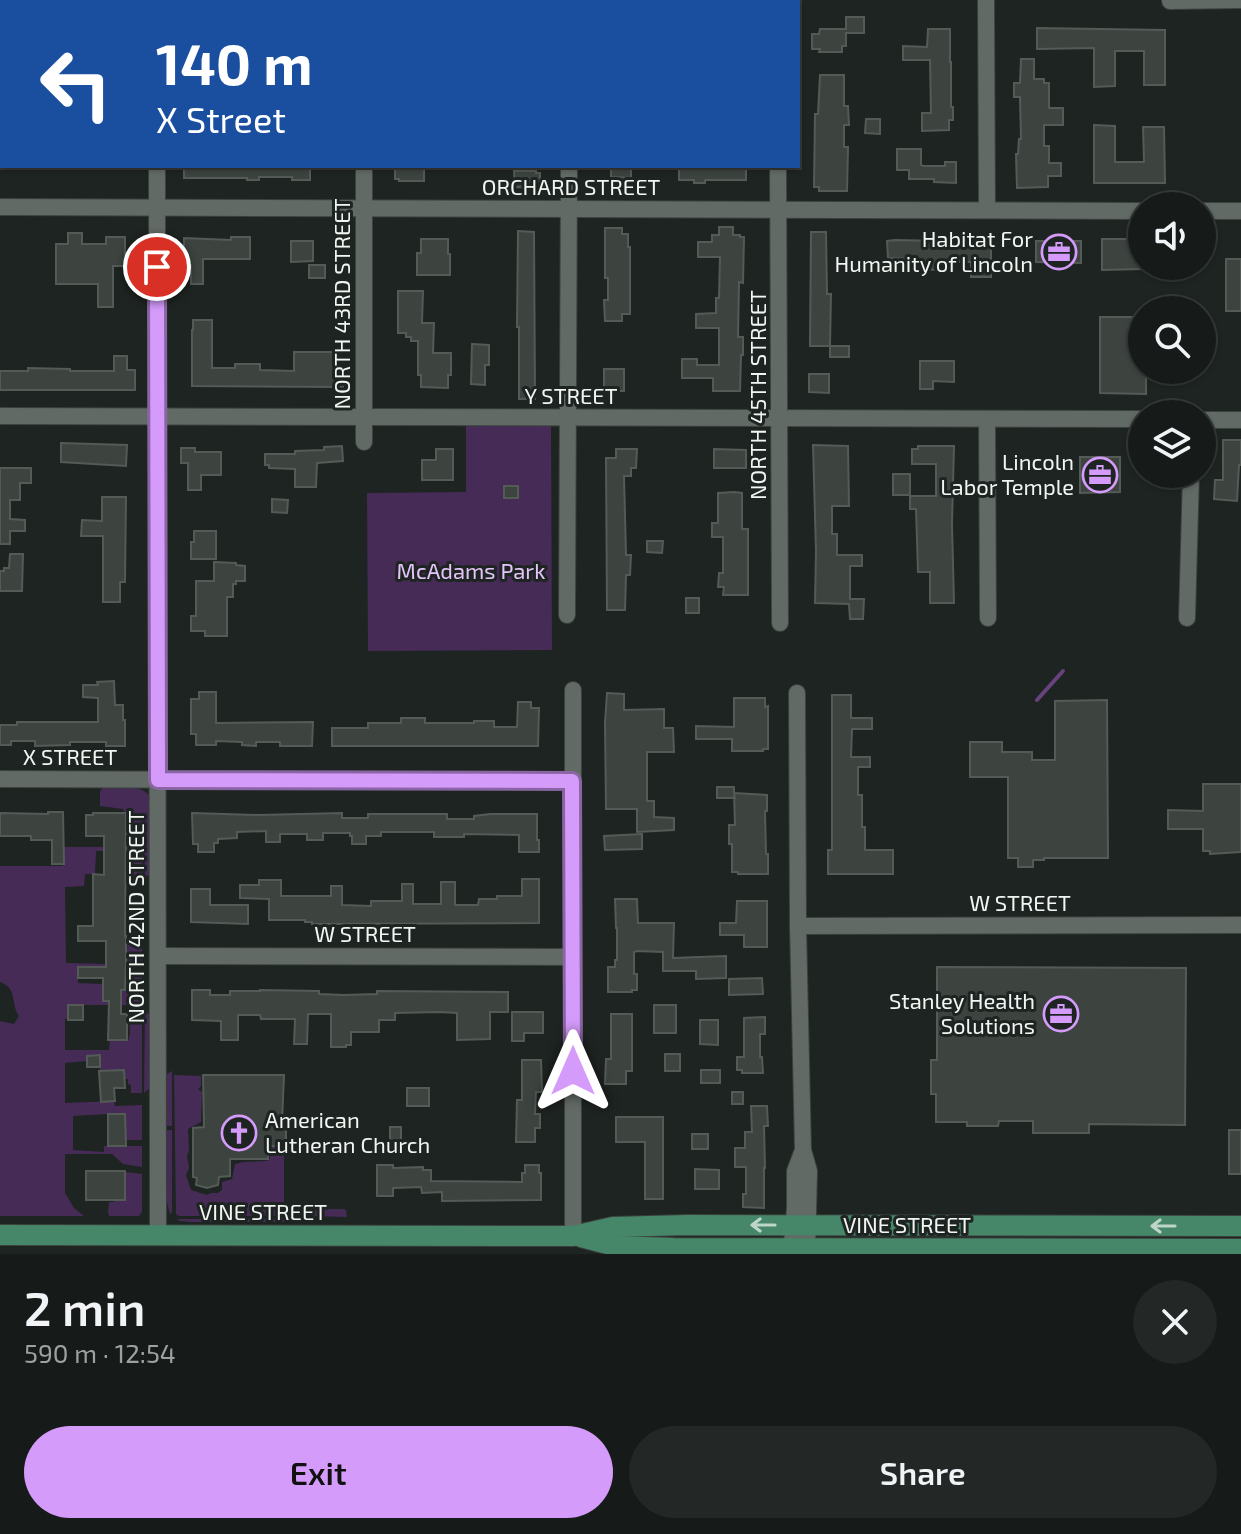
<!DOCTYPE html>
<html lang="en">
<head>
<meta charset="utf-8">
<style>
  body { margin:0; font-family:"Exo 2",sans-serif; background:#232826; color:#f1f3f6; height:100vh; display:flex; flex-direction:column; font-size:30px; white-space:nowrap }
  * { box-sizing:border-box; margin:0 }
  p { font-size:26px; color:#9ea1a2 }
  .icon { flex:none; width:44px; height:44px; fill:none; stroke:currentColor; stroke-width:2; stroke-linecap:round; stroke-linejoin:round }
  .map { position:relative; height:1254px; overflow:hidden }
  .sheet { display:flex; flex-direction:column; background:#161b19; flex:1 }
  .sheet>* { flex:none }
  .hud { position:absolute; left:0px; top:0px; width:800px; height:168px; box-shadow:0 2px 6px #0004,0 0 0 2px #353938; background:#1a4fa0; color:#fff; overflow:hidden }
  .controls { position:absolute; left:1128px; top:192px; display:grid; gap:16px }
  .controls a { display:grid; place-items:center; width:88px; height:88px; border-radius:50%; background:#161b19; box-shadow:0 2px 6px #0004,0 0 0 2px #353938; font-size:40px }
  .pin { position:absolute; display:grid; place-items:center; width:68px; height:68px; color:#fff; margin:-34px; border:4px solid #fff; border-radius:50%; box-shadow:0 2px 8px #0007 }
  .me { position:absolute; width:88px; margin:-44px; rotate:0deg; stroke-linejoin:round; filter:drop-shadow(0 0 6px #0008) }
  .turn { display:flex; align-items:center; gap:28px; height:168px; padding:0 24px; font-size:36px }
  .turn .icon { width:104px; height:104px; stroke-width:2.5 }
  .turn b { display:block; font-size:56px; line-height:68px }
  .round { display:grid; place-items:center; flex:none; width:84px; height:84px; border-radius:42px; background:#232826 }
  .summary { display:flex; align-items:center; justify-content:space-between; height:136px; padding:0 24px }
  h1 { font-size:48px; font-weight:600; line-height:60px }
  .button { display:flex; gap:16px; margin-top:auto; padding:16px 24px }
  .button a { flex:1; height:92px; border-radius:48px; background:#d59bfb; color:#111; font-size:32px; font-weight:600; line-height:92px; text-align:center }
  .button a+a { background:#232826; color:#f1f3f6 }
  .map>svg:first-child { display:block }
  .green { fill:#462b57 }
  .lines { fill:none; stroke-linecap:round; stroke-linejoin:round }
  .stream { stroke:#67427e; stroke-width:4 }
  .building { fill:#3d4440; stroke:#545b57; stroke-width:2 }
  .minor-casing { stroke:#3b413d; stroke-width:18 }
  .major-casing { stroke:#3b413d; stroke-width:22 }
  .minor { stroke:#626a65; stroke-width:16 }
  .major { stroke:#468769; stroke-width:20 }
  .oneway { stroke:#bed5ca }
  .route-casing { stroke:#8a65a3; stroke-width:20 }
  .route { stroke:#d59bfb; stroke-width:14 }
  .labels { text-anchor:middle; stroke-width:6; stroke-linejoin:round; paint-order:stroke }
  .street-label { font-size:22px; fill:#f2f6f3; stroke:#1e2421 }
  .poi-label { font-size:22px; fill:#f2f6f3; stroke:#1e2421; text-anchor:end }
  .park-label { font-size:22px; fill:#e4c4fa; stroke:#1e2421 }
</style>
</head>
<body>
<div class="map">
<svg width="1241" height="1254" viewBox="0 0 1241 1254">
  <rect width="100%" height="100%" fill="#1e2421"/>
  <g class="green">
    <polygon points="466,426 551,426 552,650 368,651 367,493 466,492"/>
    <path d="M102,788C118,788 139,783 150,796V874L145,877L144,847L142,848L143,876L129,877V866H126V851H96L95,874H85L84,886L65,887L66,963L107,964L126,962V949L128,948L127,944L130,934H142V968L78,967V983L103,984V1001H121V990L125,989V976L142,975V1005H68V1018L65,1019V1050H109L110,1040L128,1041L130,1034L129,1010L142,1011V1093H131V1085L128,1084V1079H125L124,1070L100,1071V1055L88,1056L87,1061L65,1063V1103L114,1101L115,1106L142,1105V1140H126V1127L108,1114L73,1116V1150L104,1152V1146H142V1167L123,1164L112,1154H65V1193L74,1208L84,1216H0V1021L14,1024L19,1016C10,1003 18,988 0,982V866H63L64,847H123C126,835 130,819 123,809L100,806V792Z"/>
    <polygon points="145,1011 150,1015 150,1088 144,1093"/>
    <polygon points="172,1071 172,1126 167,1126 167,1074"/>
    <polygon points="174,1075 201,1076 201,1086 198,1089 202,1092 201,1122 188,1129 189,1151 187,1156 189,1168 186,1175 191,1190 207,1195 211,1193 218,1193 222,1190 222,1182 232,1179 235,1164 243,1162 267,1161 270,1158 268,1147 284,1147 284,1216 179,1216 176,1214"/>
    <polygon points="167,1130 172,1130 172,1212 170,1214 167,1202"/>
    <polygon points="125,1172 142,1174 142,1212 139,1216 109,1216 108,1212 109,1202 114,1202 114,1200 125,1200"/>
    <polygon points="317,1209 343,1209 346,1210 347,1217 312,1216 313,1211"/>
    <polygon points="177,1219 298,1219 293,1222 191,1222 180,1221"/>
  </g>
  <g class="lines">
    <polyline class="stream" points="1037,700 1063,671"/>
  </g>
  <g class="building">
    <polygon points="846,17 864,17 864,33 846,33 846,46 842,46 842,52 819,52 820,49 812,49 812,34 819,34 820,29 846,29"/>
    <polygon points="1037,28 1165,30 1165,85 1144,85 1144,51 1115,51 1115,86 1094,87 1094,48 1037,49"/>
    <polygon points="928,29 950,29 950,62 951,62 951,107 953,107 953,120 949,120 949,130 922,131 922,113 931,113 930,60 903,60 903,46 927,47"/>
    <polygon points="1021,59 1034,59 1034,79 1044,79 1044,83 1049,83 1049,108 1063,108 1063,125 1044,125 1044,146 1049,146 1049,163 1061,163 1061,176 1048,176 1048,187 1017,188 1016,154 1018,154 1019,139 1021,139 1020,97 1014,97 1014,83 1020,83"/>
    <polygon points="820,75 844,75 844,106 848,106 849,125 844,125 844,147 848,147 847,191 819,191 819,187 814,187 815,114 818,114"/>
    <polygon points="866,119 880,119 880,134 865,133"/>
    <polygon points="1094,125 1115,126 1115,162 1144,162 1143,127 1164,127 1165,183 1094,183"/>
    <polygon points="897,149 921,149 921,165 923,166 945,166 945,162 956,162 956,183 934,182 934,179 909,179 909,170 897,170"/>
    <polygon points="184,166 310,166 310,180 292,180 292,177 259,177 259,180 247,180 247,178 184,178"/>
    <polygon points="400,166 424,166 424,181 399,181 399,179 395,179 395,168 400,168"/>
    <polygon points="611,166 631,166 631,178 611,177"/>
    <polygon points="679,166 746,166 746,180 705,180 705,183 694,183 694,180 679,180"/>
    <polygon points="514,171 536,171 536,173 540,173 540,185 536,185 537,188 515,187"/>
    <polygon points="719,227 733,227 733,235 740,235 740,237 744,237 743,283 739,282 738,337 743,337 743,355 741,355 740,391 713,391 713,378 682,378 682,359 697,359 697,365 719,365 719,328 696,328 696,314 716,313 716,298 719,298 720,257 698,257 698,242 712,242 712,235 719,235"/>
    <polygon points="605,228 622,228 622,234 628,234 628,247 630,247 630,314 622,314 622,321 605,321 604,300 608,300 608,278 605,278"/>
    <polygon points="518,231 534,232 535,399 519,399 519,327 517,327"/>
    <polygon points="811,232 826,232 827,294 831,294 830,346 810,346"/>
    <polygon points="68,233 82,233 82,244 106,244 106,237 125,237 125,266 113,266 113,307 98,307 98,284 56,284 56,244 68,244"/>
    <polygon points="231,237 250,237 250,259 203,259 203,284 191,284 191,265 184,265 184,238 231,240"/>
    <polygon points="421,239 448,239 448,254 450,254 450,275 417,275 417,253 421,253"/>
    <polygon points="1102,239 1142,239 1142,269 1102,270"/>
    <polygon points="895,240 991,242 991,277 971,277 971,262 940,262 940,270 912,269 912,259 888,258 887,241"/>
    <polygon points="291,241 313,241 313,261 291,262"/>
    <polygon points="1036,241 1081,241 1081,263 1036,262"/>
    <rect x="1226" y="259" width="15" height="52"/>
    <rect x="309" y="265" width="16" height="13"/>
    <polygon points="398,291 423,291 422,323 434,323 433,353 451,353 451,375 448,375 448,388 421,387 421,375 418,375 418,341 411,341 411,337 406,337 406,333 398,333"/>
    <polygon points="1100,317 1142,317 1142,370 1146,370 1146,394 1100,393"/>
    <polygon points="193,320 212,320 212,368 235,368 235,364 260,364 260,370 294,371 294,352 337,352 337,371 343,371 343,387 192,386 192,330 193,330"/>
    <polygon points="472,344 489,345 489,365 485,365 485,385 471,384"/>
    <rect x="830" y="346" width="19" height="11"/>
    <polygon points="114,356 127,356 127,370 135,370 135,390 0,390 0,371 28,371 28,368 70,369 70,371 114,371"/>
    <polygon points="920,361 954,361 954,382 933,381 933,389 920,389"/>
    <rect x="604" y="369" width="20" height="22"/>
    <polygon points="809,374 829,374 829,393 809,392"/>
    <polygon points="1223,440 1241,440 1241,465 1239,465 1237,501 1214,499 1215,480 1223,480"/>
    <polygon points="61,443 127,445 126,466 61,462"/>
    <polygon points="813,445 848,446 849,506 832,506 832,534 837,534 837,555 862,555 862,566 850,566 850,599 864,599 863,619 850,619 849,604 815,603 816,551"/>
    <polygon points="342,446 343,461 317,463 316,487 295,487 295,469 269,468 269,465 265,465 265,454 295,454 295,451 324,450 324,447"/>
    <polygon points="918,446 954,446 952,524 954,603 930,603 930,572 918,572 916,509 910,509 910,496 936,496 936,464 912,464 912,449 918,449"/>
    <polygon points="181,448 195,448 195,452 221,452 221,475 201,475 201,490 188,490 188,463 181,463"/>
    <polygon points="436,449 453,449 453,480 422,480 422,460 436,460"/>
    <polygon points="616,449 637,449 636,468 631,468 631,476 624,476 626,555 631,555 630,575 626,575 625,610 607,610 606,458 616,458"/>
    <polygon points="714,449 746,450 746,468 714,468"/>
    <polygon points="1080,457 1120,457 1120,492 1080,493"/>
    <polygon points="0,468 31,468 31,483 20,483 20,500 10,500 10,519 25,520 25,531 10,531 10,544 0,544"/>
    <rect x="893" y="474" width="17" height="21"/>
    <rect x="504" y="486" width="14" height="12"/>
    <polygon points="734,492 742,493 742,529 748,529 748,595 723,595 724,587 718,587 719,573 723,573 723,537 712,537 712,523 718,523 718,493"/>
    <polygon points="102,497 126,497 125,582 120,582 120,602 103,602 103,536 81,536 82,520 102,521"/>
    <polygon points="272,499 288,500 287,513 272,512"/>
    <polygon points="194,531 216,531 216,559 191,559 191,542 194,542"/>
    <polygon points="647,541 663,541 662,553 647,552"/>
    <polygon points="10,554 23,554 22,591 0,591 0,571 4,571 4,568 9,568"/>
    <polygon points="214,562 236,563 236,565 245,566 245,581 236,581 236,584 233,584 233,597 227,597 227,636 205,636 205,631 191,631 191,616 196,616 196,581 214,581"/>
    <rect x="686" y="598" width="13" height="15"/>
    <polygon points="114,681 115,705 123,705 123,720 125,720 125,746 106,746 106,742 70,742 70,745 35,746 35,741 11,741 11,745 0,745 0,725 17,725 17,722 98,722 98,698 83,697 83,685 98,685 97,682"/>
    <polygon points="199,692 216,692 216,723 313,722 312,746 280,746 280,742 256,742 256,746 242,745 242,742 216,741 216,745 196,745 196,734 191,734 191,699 199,699"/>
    <polygon points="607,693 624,694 624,710 664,709 664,728 673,728 674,752 647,752 647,801 654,801 654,817 674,818 674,830 637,832 637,809 606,809 605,723"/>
    <polygon points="832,695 851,695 851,718 872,718 872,729 852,729 851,757 870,757 870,767 858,767 858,795 862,795 862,827 865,827 865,850 893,850 893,874 828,874 828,850 832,850"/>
    <polygon points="734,698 765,698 765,707 768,706 768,749 763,749 763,751 732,751 732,739 696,739 696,726 734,727"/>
    <polygon points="1107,700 1108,858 1044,858 1044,860 1033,860 1033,867 1018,867 1018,858 1008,858 1008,777 970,777 970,742 1002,742 1002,752 1032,752 1032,760 1055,760 1055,701"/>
    <polygon points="518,702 531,702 531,708 539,708 538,746 332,746 332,728 368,728 368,723 401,723 401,718 425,718 425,723 474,723 474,721 494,721 494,727 517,727"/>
    <polygon points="1203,784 1241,784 1241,852 1210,854 1210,851 1203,851 1203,829 1168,829 1168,810 1203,811"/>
    <polygon points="717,787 734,787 734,793 767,795 767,811 765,811 766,854 768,854 768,874 738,874 738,872 732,872 732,844 729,844 729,825 735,825 734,793 735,798 717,798"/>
    <polygon points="48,812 63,812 64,864 52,864 52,840 31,840 31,836 0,836 0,813 48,814"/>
    <polygon points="93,813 126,813 125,936 126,936 126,962 125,990 121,990 121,1014 127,1014 127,1040 108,1040 109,1001 103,1001 103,978 78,978 78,967 106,967 106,941 78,941 78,926 93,926 93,874 104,875 104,836 86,836 86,815 93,815"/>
    <polygon points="192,813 259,815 342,813 342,818 368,818 368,814 447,814 447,819 474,819 474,816 490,814 537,814 537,840 539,840 539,852 519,852 519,835 464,834 464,837 434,837 434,832 381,832 381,836 366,836 366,844 352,844 352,836 350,836 350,833 323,833 323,840 307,840 307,834 280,834 280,842 266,842 266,831 237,832 237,838 218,839 218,843 214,843 214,852 198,852 198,844 193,844"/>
    <polygon points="642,834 642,849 605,850 604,836"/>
    <polygon points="522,879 539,879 539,923 312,924 312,922 305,922 305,920 269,920 269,899 240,898 240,885 259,885 259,880 281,880 281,896 331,896 331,886 342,886 342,905 371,906 371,901 402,901 402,884 413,884 413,904 441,904 441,882 455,882 455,905 478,905 479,899 497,899 497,896 522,896"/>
    <polygon points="191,889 210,889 210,905 248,905 248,924 191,922"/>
    <polygon points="615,899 637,899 638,923 674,923 673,958 726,956 726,978 696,979 696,971 663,971 663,952 637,951 634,952 634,974 637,974 637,990 632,990 632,992 608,992 608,967 615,967 615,960 617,960 617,928 616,928"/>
    <polygon points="737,901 767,901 767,947 744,947 744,935 720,935 720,923 736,923"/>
    <polygon points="937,967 1186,968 1185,1125 1089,1124 1089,1133 1033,1133 1033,1121 999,1121 998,1126 967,1126 967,1122 936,1122 936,1094 931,1094 931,1060 937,1060"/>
    <polygon points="762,978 763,994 729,995 729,979"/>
    <polygon points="192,990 210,990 210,995 230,995 230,991 260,991 260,990 319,991 319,994 344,995 377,994 377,991 508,992 508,1012 490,1012 490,1039 457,1040 457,1013 440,1012 395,1013 395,1020 379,1020 379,1032 351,1032 351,1045 346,1045 346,1047 331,1047 331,1014 308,1014 307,1044 294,1044 295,1019 261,1019 260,1015 238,1015 238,1040 221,1040 221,1021 192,1020"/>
    <rect x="68" y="1005" width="15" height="15"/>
    <rect x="654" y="1005" width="22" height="28"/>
    <polygon points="512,1012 543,1012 543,1033 524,1033 524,1041 512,1041"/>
    <polygon points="611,1014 632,1014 632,1071 626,1071 626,1084 605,1084 606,1059 611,1059"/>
    <polygon points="765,1017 765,1034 760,1034 760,1057 762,1057 763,1073 742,1073 742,1070 737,1070 737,1057 744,1057 744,1018"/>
    <polygon points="700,1020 718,1020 718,1045 700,1044"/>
    <rect x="665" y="1054" width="15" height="17"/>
    <polygon points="100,1055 100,1067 87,1067 87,1056"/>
    <polygon points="522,1060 541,1060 542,1092 536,1092 535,1114 540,1114 540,1128 535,1128 535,1142 516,1142 517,1100 522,1100"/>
    <polygon points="124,1070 125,1088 114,1088 115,1101 101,1102 99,1071"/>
    <rect x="701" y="1070" width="19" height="13"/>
    <polygon points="203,1075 284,1075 282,1122 286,1122 286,1146 268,1146 268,1159 230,1159 230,1176 219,1177 218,1185 207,1188 196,1185 197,1178 193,1177 193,1128 204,1127"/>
    <rect x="407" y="1088" width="22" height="18"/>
    <rect x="732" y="1092" width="11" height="12"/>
    <polygon points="751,1106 767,1106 768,1126 764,1126 765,1168 764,1168 764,1208 743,1207 743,1194 746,1194 746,1167 735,1167 735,1148 745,1148 745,1132 752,1132"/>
    <polygon points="108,1114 125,1114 126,1146 108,1146"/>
    <polygon points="616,1117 663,1117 663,1199 645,1199 645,1142 616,1142"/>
    <rect x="390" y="1127" width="11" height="17"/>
    <rect x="1229" y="1130" width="12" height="44"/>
    <rect x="692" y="1134" width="16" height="15"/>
    <polygon points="377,1165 393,1165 393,1168 423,1167 423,1170 431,1170 431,1181 522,1182 522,1173 525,1173 525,1165 539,1165 539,1173 541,1173 541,1200 442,1201 442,1192 422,1193 421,1187 393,1188 393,1196 377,1196"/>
    <polygon points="695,1169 719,1170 719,1189 695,1189"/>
    <rect x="86" y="1171" width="39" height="29"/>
  </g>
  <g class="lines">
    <g class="minor-casing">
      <g id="minor">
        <polyline points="157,0 157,2"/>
        <polyline points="364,0 364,2"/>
        <polyline points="986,0 987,210"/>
        <polyline points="1170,1 1240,0"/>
        <polyline points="569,2 569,0"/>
        <polyline points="778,2 778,0"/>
        <polyline points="157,166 158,1236"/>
        <polyline points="364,166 364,442"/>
        <polyline points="778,166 780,623"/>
        <polyline points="0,207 1142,211"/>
        <polyline points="1202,211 1241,211"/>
        <polyline points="0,416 1142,419"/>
        <polyline points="987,419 988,618"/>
        <polyline points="1202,420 1241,420"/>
        <polyline points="567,615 569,166"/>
        <polyline points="1187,618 1191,474"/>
        <polyline points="573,690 573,1236"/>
        <polyline points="797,693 798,926 803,1150 809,1171 807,1254"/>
        <polyline points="0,779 572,781"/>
        <polyline points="798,926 1241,925"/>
        <polyline points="158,956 573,957"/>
        <polyline points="791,1254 795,1208 795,1171 803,1150"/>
      </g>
    </g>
    <g class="major-casing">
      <g id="major">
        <polyline points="0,1235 573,1236 613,1227 687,1225 1241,1226"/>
        <polyline points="581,1237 615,1246 673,1248 1241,1249"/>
      </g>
    </g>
    <use href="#minor" class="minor"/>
    <use href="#major" class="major"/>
  </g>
  <defs><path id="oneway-shaft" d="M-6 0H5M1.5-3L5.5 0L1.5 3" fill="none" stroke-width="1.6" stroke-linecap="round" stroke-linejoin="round" transform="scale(2)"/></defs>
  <g class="oneway">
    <use href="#oneway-shaft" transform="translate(763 1225) rotate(180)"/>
    <use href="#oneway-shaft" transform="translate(1163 1226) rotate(180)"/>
  </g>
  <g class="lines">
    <g class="route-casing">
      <polyline id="route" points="157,267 158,780 572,781 573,1071"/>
    </g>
    <use href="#route" class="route"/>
  </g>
  <defs>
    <g id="office-ring" transform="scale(1.8)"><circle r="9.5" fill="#1e2421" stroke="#d59bfb" stroke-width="1.5"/><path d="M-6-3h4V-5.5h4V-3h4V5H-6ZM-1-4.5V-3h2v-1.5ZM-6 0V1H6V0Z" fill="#d59bfb"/></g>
    <g id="church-ring" transform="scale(1.8)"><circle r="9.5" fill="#1e2421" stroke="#d59bfb" stroke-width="1.5"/><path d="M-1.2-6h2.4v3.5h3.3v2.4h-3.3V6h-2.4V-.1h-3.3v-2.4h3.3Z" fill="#d59bfb"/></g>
  </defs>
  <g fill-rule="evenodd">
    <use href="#office-ring" x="1059" y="252"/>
    <use href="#office-ring" x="1100" y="475"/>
    <use href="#office-ring" x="1061" y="1014"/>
    <use href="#church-ring" x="239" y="1133"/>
  </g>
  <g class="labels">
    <g class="street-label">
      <text x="571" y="195">ORCHARD STREET</text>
      <text transform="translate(342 304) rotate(-90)" y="8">NORTH 43RD STREET</text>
      <text transform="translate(758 395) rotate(-90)" y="8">NORTH 45TH STREET</text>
      <text x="571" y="404">Y STREET</text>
      <text x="70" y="765">X STREET</text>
      <text x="1020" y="911">W STREET</text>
      <text transform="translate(136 917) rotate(-90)" y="8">NORTH 42ND STREET</text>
      <text x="365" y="942">W STREET</text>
      <text x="263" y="1220">VINE STREET</text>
      <text x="907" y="1233">VINE STREET</text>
    </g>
    <g class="poi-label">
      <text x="1033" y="247">Habitat For<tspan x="1033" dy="25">Humanity of Lincoln</tspan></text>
      <text x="1074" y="470">Lincoln<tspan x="1074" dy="25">Labor Temple</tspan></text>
      <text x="1035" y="1009">Stanley Health<tspan x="1035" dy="25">Solutions</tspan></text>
      <text x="265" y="1128" text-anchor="start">American<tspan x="265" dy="25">Lutheran Church</tspan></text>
    </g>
    <g class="park-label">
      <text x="471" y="579">McAdams Park</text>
    </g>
  </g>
</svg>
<div class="controls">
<a><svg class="icon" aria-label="sound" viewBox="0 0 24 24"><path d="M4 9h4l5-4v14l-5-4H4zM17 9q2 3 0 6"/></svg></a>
<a><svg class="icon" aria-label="search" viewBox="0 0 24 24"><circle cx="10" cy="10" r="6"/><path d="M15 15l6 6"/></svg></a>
<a><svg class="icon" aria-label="layers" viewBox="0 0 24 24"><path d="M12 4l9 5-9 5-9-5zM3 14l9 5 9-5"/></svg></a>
</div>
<div class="pin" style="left:157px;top:267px;background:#d93025"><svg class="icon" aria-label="arrive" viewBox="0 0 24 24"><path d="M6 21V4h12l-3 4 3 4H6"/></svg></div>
<svg class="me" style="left:573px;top:1071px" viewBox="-20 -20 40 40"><path d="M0-17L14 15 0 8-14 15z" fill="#d59bfb" stroke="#fff" stroke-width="4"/></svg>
<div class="hud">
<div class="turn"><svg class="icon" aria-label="left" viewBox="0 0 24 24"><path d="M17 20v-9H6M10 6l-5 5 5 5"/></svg><div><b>140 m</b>X Street</div></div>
</div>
</div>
<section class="sheet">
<div class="summary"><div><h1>2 min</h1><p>590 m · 12:54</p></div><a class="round"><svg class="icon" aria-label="close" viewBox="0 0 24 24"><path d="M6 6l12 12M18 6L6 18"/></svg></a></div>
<div class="button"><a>Exit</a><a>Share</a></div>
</section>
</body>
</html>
